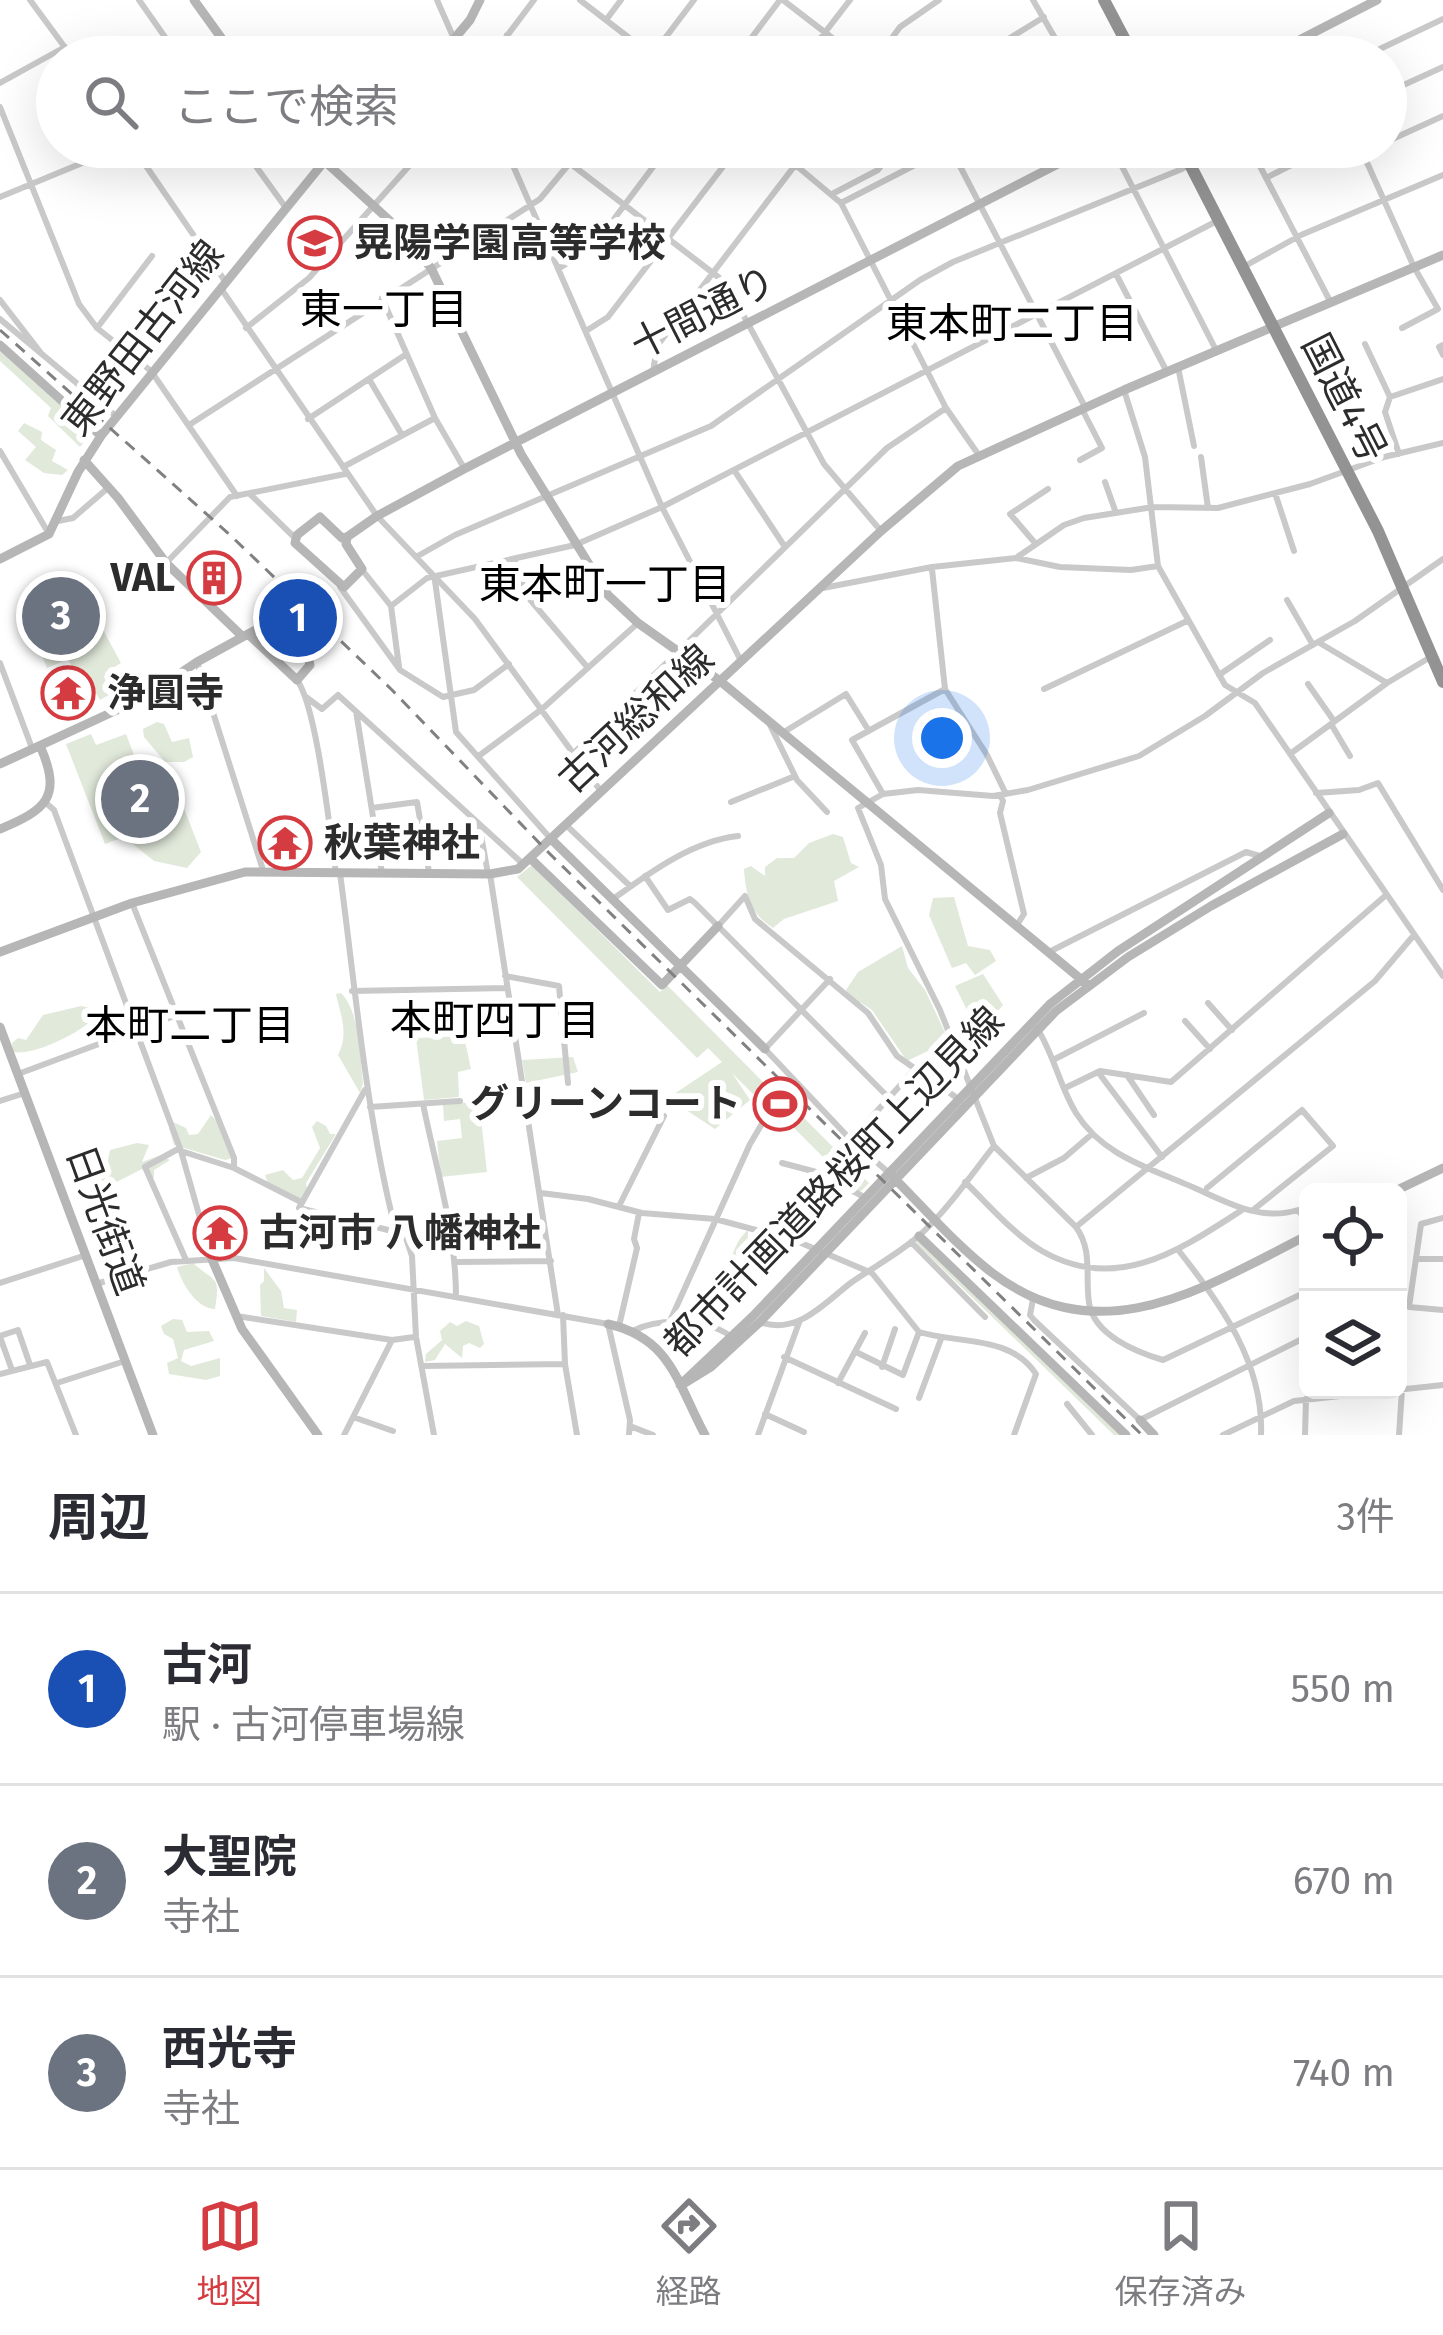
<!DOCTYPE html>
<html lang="ja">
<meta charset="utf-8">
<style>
:root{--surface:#fff;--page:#f7f7f7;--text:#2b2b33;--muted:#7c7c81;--line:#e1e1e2;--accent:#d53c41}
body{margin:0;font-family:"Fira Sans","Noto Sans JP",sans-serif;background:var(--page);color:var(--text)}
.controls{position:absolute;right:36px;bottom:36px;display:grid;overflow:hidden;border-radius:18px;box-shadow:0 12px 48px #0002}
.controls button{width:108px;height:108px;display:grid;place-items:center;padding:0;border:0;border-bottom:3px solid var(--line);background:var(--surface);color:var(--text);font:60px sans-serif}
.you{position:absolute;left:942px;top:738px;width:42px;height:42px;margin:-30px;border:9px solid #fff;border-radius:50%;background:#1a73e8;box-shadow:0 0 0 18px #1a73e833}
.badge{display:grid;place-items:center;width:78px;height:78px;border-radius:50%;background:var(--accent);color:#fff;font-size:39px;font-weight:700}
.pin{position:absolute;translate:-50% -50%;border:6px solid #fff;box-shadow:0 3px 12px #0006}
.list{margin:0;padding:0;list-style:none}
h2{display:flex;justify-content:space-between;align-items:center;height:156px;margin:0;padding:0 48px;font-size:51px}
h2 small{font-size:39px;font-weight:400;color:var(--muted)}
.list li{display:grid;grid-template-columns:78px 1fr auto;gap:36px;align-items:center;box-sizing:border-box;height:192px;padding:0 48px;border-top:3px solid var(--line)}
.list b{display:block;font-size:45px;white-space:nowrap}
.list p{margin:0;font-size:39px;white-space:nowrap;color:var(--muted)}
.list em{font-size:39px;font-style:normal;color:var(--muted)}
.icon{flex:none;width:66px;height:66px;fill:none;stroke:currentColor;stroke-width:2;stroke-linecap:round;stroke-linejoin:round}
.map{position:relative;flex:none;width:1443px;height:1435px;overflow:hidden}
.search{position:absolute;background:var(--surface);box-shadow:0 12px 48px #0002;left:36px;right:36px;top:36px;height:132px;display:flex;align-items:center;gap:30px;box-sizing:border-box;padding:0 42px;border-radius:66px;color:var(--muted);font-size:45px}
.sheet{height:732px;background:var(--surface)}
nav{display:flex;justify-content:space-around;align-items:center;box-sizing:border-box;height:168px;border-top:3px solid var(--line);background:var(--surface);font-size:33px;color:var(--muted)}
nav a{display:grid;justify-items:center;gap:6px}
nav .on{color:var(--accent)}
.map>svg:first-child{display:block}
.green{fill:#e1e9db}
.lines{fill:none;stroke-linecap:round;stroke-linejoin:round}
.street{stroke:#c9c9c9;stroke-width:6}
.secondary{stroke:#b6b6b6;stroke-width:9}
.highway{stroke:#939393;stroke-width:12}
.rail{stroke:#818181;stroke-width:3;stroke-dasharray:12 9;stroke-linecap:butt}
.labels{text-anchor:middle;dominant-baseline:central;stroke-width:12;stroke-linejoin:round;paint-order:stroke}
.poi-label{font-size:39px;font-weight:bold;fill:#2c2c2c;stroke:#fff;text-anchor:start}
.street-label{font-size:39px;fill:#2c2c2c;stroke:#fff}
.neighbourhood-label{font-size:42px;fill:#000;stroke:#fff}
</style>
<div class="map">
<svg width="1443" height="1435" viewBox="0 0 1443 1435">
<rect width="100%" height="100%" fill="#fff"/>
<!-- green -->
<path class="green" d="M0,348L92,432L80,447L48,416L51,408L0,361Z
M24,423L42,432L41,440L56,450L52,461L68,470L62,475L44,473L25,460L36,447L18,431Z
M88,621L92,629L101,626L121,663L109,670L119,689L100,700L87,678L79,681L68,659L47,668L36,642Z
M157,722L164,724L172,742L189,738L193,757L184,762H165L144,737L143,729Z
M91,734L96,745L126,734L142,776L123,783L129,798L137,787L157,784L181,801L201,852L187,868L154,861L124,837L105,844L66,744Z
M833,834L843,837L851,863L859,867L834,881L838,901L784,919L773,928C750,913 746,896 744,869L751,866L765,876V867L777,858H794L809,843Z
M532,865L660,992L667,985L764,1083L753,1094L732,1073L750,1100L715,1129L668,1098L722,1062L708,1048L697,1058L517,877Z
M954,897L968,946L990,950L996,961L975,975L966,963L952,968L929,915L933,898Z
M902,946L908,968L925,990L949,1041L907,1061L872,1010L860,1002L853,1003L846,990L858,972Z
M983,974L1003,1005L993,1017L973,1022L955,986Z
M341,993C360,1012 360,1056 363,1083L360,1093L338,1055C349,1033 341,1017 336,994Z
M81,1006L94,1009L97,1015C83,1032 34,1056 13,1052L12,1043L18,1038L26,1040L43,1015Z
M464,1036L471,1069L458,1072L459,1097L424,1100L416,1038Z
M573,1057L578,1072L526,1083L522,1060Z
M479,1101L487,1172L441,1177L437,1141L462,1138L460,1119L444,1121L443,1105Z
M211,1115L226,1131L237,1157L225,1160L174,1145L169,1128L173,1122L186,1128L189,1135L198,1134Z
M801,1115L869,1183L859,1193L791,1125Z
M317,1121L326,1126L330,1134H336L306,1183L308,1196L298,1204L269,1187L265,1175L283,1170L293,1180L302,1178L320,1148L312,1127Z
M137,1143L149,1145L142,1162L161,1155L170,1160L154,1170V1178L142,1169L93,1194L98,1186L96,1169L107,1165L110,1150Z
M748,1230V1240L711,1324L699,1313C708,1297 719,1282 727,1266C735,1252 735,1241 748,1230Z
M924,1235L1127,1435H1114L916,1243Z
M193,1263C217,1284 220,1275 215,1309C197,1309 182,1284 177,1267Z
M264,1268L281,1291L284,1308L297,1310L296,1322L261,1316L260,1285L264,1281Z
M173,1319L182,1320L187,1332L209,1331L214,1341L184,1350L181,1361L191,1366L220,1358V1376L206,1380L169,1374L167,1363L178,1358L173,1339L164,1334L161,1326Z
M466,1321L479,1326L484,1344L480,1348L469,1343L463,1346L462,1358L445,1344L435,1360L425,1362L426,1354L442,1340L440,1331L450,1322L457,1326Z"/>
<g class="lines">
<!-- street -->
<path class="street" d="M30,0L72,57
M139,0L179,57
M437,0L462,57
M580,0L654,57
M783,0L857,57
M1033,0L1066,57
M606,20L621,0
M507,35L518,57
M1306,36L1316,57
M653,54L694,0
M491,57L534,0
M737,57L780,0
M806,57L850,0
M878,57L900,27L939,0
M979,57L1044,17
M1363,57L1443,19
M0,83L65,47
M1386,93L1443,67
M0,107L79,304L97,328L151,371L237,496
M1386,142L1443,116
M133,147L225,281
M242,147L286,208
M505,147L662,507L741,661
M561,147L571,164L726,283L824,464L881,531
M774,147L841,203L946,408L978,454
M950,147L1085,407
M1112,147L1216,350
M1250,147L1331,303
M1360,147L1414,267L1438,309L1402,328
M1363,153L1376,147
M1266,178L1327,147
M834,193L878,170L896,147
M0,197L121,147
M841,203L950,147
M1245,266L1301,235L1443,175
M558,269L593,247L668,147
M1116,274L1167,372
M222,290L377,516L475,619L600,790
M382,298L435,418L464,468
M0,300L41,353
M0,319L116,416
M97,328L152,256
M246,328L309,278L426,147
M586,331L608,317L738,147
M1365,344L1390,397
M1443,345L1439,347L1443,355
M1178,367L1194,446
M653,372L657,346L809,147
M369,379L402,435
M1124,390L1145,457L1158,566L1225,685L1255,703L1443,976
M308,419L405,355
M189,425L540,199L583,147
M0,451L49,534
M1399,454L1385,412L1390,397L1443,379
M1201,457L1208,508
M1080,460L1102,448L1082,409
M343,467L435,418
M734,470L785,547
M1105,482L1116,513
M1275,493L1294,551
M250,494L295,538
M58,521L73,518L109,487
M1035,543L1010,514L1048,489
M416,557L455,535L711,426L920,280L953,262L1182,169L1218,147
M1016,558L1064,525L1084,518L1153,507L1218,508L1310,484L1384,457L1443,443
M514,559L527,596L588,668
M166,563L230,497L345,474
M932,569L945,689L987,755L1006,794
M363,571L391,606L399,667
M435,581L456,732L551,839
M340,587L400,670L443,697L474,690L509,664
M823,588L932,567L1016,558L1060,567L1131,570L1158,566
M1287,600L1313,645
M391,606L427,578L575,545L662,507L1219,220
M1318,642L1387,683
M197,662L263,870
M0,663L32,748
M1219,675L1270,640
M297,680C317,707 330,833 336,873
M1308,684L1334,721
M1044,689L1187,621
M306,697L322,709L338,695L522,863
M356,711L382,873
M1331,724L1350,756
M770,725L797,780L827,812
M784,732L846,694L869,731
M574,753L887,448L946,408
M1290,754L1387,683L1429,658
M480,755L542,709L638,623
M1316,793L1359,790L1378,783L1443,890
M883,794L852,740L945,689
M1000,795L1003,801L1000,813L1024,914L1017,925
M45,802L54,810L181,1151L211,1257
M731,802L795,776
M372,808L417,802L429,872
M479,824L488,874
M566,825L630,886
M340,873C356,994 366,1114 396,1232H404L412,1256L416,1337L434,1435
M490,874L558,1315
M645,876L668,910L690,899L695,903L890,1099
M613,899C649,873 692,841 738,836
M132,903L234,1158V1168
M718,926L745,896L755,919L868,1013L897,1056L957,1098
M1414,935L1375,981L1076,1227L994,1146L940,1010L885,899L881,865L858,808L883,794L918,790L993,796L1028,790L1139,756L1205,716L1263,673L1355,621L1443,559
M1049,952L1246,852L1260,856
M505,976L559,986L568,1083
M830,979L765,1049L851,1140L888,1172
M352,991L507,988
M1208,1003L1232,1030
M1185,1021L1210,1049
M1037,1028C1054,1055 1060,1087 1076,1113C1101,1153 1143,1166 1183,1183C1221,1198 1256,1223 1298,1210L1308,1223
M1055,1059L1144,1013
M1098,1072L1162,1157
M18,1074L177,1015
M1127,1075L1154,1115
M1065,1088L1100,1071L1171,1082L1385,896
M365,1090L299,1208L396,1232
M0,1101L25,1093
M423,1104C436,1168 456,1231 456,1297
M370,1107L460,1101
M851,1140L914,1070
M180,1148L145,1167L186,1260
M181,1151L234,1168L301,1202
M782,1163L820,1173L864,1197
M1026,1178L1064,1158L1092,1134
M965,1182C989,1205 1013,1234 1042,1251C1117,1294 1180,1250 1242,1210
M1207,1188L1302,1110L1333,1146L1253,1210
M541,1193L588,1199L642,1213L715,1219L794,1240L872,1273L919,1332C958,1344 1011,1335 1036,1374L1014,1435
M619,1206L664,1116
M1443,1218L1421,1224L1409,1307L1443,1310
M1076,1227C1093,1251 1085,1275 1089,1303C1094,1335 1136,1352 1163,1360L1308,1291
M911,1242L985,1317
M1179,1251C1221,1304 1264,1364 1261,1435
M1417,1259H1443
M456,1262L551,1261
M0,1283L86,1255
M96,1284L171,1262L234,1258L608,1324L630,1420L629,1435
M1033,1299L1030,1315L1034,1320L1140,1420L1308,1336
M563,1315L565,1364L577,1435
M236,1316L392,1340
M670,1321L750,1144L772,1107
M762,1323C800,1334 825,1302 852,1282C875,1266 900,1253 921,1234C949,1208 971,1175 994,1146
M619,1326L637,1248L634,1239L639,1213
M635,1330C661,1317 712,1319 734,1339
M0,1336L18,1330L30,1365
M0,1337L12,1370
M856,1352L903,1375L919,1332
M784,1357L896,1409
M422,1366L565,1364
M882,1367L895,1329
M0,1374L47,1362L76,1435
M57,1383L125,1361
M838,1383L865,1333
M919,1398L941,1339
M1067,1404L1092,1435
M765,1414L804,1432
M353,1417L393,1431
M630,1426L653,1435
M344,1435L392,1340L414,1337
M758,1435L800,1320
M1223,1435L1294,1401L1443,1385
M1305,1435L1306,1399
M1399,1435L1402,1390"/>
<!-- secondary -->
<path class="secondary" d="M194,0L235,57
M439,57L470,20L480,0
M1266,57L1377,0
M309,147L400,230L431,268L521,454L608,595L638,623L720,681L1088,985
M0,345L101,436
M84,460L118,498L166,563L243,637
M320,517L342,538L347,537L346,544L362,569L344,587L295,543L297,535Z
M347,537L377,516L464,469L1091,147
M0,559L49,534L78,472L101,436L336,147
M0,764L145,697L197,662L268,623C284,627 308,649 310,665L297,680L249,635
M0,829C46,810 62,797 41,748
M551,839L765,1049
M531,859L662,985L718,926
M0,952L132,903L245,872L490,874L518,869L881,531L958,466L1124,390L1443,255
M0,1027L153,1435
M892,1176C924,1208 955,1244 991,1272C1101,1356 1205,1287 1308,1235
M1393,1192L1443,1168
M919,1236L1126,1435
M211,1257L242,1329L318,1435
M608,1324C671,1338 677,1383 705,1435
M685,1383L711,1367L760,1322L1056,1011L1128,957L1211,906L1343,834
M680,1385L753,1316L1050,1004L1118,951L1329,813
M1140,1420L1154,1435"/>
<!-- highway -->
<path class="highway" d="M1104,0L1134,57
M1181,147L1378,531L1443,682"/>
<!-- rail -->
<path class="rail" d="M0,330L229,534L392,690L548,852L1142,1435"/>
</g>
<!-- icons -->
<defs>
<g id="school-ring" transform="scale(2.7)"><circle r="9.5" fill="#fff" stroke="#d53c41" stroke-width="1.5"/><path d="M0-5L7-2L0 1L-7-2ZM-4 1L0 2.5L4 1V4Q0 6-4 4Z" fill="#d53c41"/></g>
<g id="building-ring" transform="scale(2.7)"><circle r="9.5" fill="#fff" stroke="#d53c41" stroke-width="1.5"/><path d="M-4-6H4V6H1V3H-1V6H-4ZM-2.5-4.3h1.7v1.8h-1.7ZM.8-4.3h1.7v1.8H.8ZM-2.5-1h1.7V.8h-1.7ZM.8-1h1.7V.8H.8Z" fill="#d53c41"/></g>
<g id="temple-ring" transform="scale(2.7)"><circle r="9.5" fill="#fff" stroke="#d53c41" stroke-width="1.5"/><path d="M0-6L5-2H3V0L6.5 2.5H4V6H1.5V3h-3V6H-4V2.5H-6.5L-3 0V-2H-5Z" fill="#d53c41"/></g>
<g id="stadium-ring" transform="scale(2.7)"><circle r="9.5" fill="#fff" stroke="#d53c41" stroke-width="1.5"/><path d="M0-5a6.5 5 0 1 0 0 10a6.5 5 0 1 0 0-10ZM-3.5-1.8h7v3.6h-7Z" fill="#d53c41"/></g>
</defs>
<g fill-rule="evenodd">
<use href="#school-ring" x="315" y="243"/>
<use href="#building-ring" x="214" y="578"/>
<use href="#temple-ring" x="68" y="693"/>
<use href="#temple-ring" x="285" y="843"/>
<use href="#stadium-ring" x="780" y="1104"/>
<use href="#temple-ring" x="220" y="1233"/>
</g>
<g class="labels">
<!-- poi labels -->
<g class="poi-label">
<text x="354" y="243">晃陽学園高等学校</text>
<text x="175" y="578" text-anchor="end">VAL</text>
<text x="107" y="693">浄圓寺</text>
<text x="324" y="843">秋葉神社</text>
<text x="741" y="1104" text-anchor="end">グリーンコート</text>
<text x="259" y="1233">古河市 八幡神社</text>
</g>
<!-- street labels -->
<g class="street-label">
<text transform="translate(703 313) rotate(-27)">十間通り</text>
<text transform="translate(143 338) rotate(-52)">東野田古河線</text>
<text transform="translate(1344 398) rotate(63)">国道4号</text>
<text transform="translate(636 719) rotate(-43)">古河総和線</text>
<text transform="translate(834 1182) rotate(-46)">都市計画道路桜町上辺見線</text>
<text transform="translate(105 1220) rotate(70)">日光街道</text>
</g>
<!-- neighbourhood labels -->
<g class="neighbourhood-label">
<text x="384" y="310">東一丁目</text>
<text x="1012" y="324">東本町二丁目</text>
<text x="605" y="585">東本町一丁目</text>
<text x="495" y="1021">本町四丁目</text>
<text x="190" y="1026">本町二丁目</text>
</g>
</g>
</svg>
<div class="controls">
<button><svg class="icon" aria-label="locate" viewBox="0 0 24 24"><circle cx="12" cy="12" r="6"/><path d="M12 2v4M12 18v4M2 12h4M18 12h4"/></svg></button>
<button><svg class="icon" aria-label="layers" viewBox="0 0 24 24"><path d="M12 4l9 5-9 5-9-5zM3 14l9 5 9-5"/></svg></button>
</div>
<div class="you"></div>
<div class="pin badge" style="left:298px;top:618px;background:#1a4fb4">1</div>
<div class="pin badge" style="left:140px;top:799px;background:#6b7280">2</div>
<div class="pin badge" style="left:61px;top:616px;background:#6b7280">3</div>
<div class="search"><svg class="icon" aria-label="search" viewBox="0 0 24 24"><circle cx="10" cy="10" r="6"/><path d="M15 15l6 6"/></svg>ここで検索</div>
</div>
<section class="sheet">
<h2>周辺<small>3件</small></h2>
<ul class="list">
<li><span class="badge" style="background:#1a4fb4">1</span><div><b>古河</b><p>駅 · 古河停車場線</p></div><em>550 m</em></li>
<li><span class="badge" style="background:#6b7280">2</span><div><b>大聖院</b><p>寺社</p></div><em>670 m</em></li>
<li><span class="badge" style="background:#6b7280">3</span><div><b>西光寺</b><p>寺社</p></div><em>740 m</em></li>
</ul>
</section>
<nav>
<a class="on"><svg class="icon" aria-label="map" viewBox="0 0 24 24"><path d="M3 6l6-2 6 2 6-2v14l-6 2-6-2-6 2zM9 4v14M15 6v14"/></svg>地図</a>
<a><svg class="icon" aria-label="directions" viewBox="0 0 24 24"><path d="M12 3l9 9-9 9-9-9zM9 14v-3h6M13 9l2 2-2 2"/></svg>経路</a>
<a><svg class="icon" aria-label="saved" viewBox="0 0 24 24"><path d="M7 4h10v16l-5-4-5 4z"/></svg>保存済み</a>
</nav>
